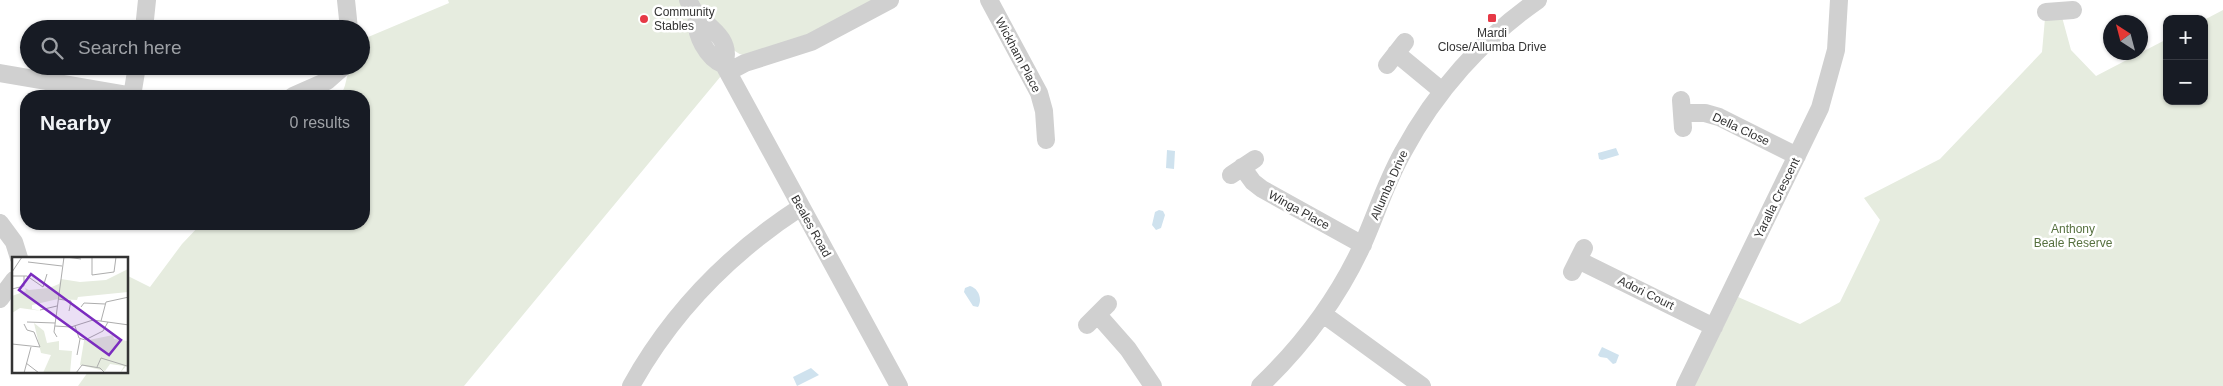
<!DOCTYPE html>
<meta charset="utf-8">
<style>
:root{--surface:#171b24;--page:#242831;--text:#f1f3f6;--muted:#9ea1a6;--line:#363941}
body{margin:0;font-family:Helvetica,sans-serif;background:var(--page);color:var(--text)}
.controls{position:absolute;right:15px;top:15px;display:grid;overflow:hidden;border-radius:10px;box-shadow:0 1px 4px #0004}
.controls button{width:45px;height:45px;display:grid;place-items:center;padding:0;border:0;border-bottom:1px solid var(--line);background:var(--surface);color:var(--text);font:25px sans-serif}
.compass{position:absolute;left:2103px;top:15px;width:45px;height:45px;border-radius:50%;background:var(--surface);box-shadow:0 1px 4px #0004;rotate:324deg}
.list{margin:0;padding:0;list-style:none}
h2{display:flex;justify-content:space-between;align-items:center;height:65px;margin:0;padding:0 20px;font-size:21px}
h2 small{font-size:16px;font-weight:400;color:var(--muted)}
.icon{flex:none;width:28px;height:28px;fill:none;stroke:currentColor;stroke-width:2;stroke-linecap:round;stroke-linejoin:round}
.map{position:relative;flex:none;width:2223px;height:386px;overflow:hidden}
.search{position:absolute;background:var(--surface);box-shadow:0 1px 4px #0004;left:20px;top:20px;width:350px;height:55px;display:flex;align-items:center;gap:12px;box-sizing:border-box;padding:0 18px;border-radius:28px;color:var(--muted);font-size:19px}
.panel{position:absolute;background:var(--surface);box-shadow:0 1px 4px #0004;left:20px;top:90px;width:350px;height:140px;border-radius:20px}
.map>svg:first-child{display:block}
.green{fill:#e6ecdf}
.water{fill:#cfe2ee}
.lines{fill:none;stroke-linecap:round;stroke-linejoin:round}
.minor{stroke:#d0d0d0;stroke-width:18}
.poi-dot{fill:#e63946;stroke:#fff;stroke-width:2}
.labels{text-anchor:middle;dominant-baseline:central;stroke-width:5;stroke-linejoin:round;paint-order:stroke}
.poi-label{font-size:12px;fill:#333;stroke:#fff;text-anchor:start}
.street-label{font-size:12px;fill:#333;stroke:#fff}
.park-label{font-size:12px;fill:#56703f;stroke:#fff}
.inset-road{fill:none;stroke:#adadad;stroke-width:1}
.view{fill:#7b2cbf;fill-opacity:0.15;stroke:#7b2cbf;stroke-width:2.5}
.inset-edge{fill:none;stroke:#333;stroke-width:2.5}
</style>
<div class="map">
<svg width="2223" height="386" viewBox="0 0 2223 386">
<rect width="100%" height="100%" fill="#fff"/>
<!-- green -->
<path class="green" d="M448,0H679L721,76L464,386H78L88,372H128V276L150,287L182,244L201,224H364V96H339C348,87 344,77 352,66H361V40L449,3Z
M698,0H876L800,39L743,55C726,51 705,14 698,0Z
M2223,10V386H1694L1738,297L1800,324L1840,302L1880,220L1864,198L1940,159L2042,52L2045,18L2062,17L2071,50L2096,76L2167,39V101H2204V20Z"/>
<!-- water -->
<path class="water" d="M1616,148L1619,155L1602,160L1599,159L1598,153Z
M1167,150L1175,151L1174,169L1166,168Z
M1159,210L1163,211L1165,215L1161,228L1156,230L1152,225L1155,212Z
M970,286C978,288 983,299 978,307L973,306L964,292L965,288Z
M1602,347L1619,355L1616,363L1613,364L1607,358L1600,357L1598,355Z
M811,368L819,375L797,386L793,377Z"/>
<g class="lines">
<!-- minor -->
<path class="minor" d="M346,0L349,29
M688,0C691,5 694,13 699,17C714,30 732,42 724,65
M989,0L1039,93L1044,111L1046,140
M2046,12L2073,10
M697,16C694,34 707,58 724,65L899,386
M144,29L147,0
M1396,53L1442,91
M1387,65L1405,42
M728,72L745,63L811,42L890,0
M0,73L134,96
M132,96L137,66
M293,96L327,81L344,66
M1681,100L1683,128
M1682,113H1705L1719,117L1797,156
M1242,167L1253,182L1262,189L1363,245
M1231,175L1255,159
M0,223L14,242L19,258
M1578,260L1714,327
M1572,272L1584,248
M0,299L14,280
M1323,314L1422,386
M1098,315L1128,349L1153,386
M1087,325L1108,304
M631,386C672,312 730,253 801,207
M1260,386C1303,345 1337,300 1362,246C1376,215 1386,182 1403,152C1435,92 1482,39 1538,0
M1685,386L1820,108L1836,50L1839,0"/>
</g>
<!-- markers -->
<g class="poi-dot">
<rect x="1487" y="13" width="10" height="10" rx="2.5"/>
<circle cx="644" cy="19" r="5"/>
</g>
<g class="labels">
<!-- poi labels -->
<g class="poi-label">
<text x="654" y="12">Community<tspan x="654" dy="14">Stables</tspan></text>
<text x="1492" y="33" text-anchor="middle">Mardi<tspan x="1492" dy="14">Close/Allumba Drive</tspan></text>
</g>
<!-- street labels -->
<g class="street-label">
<text transform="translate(1018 55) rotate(62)">Wickham Place</text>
<text transform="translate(1741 129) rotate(25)">Della Close</text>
<text transform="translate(1389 185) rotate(-66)">Allumba Drive</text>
<text transform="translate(1777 198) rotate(-64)">Yaralla Crescent</text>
<text transform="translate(1299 210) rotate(29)">Winga Place</text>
<text transform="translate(811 226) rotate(61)">Beales Road</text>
<text transform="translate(1646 293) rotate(26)">Adori Court</text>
</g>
<!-- park labels -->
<g class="park-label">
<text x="2073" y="229">Anthony<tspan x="2073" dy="14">Beale Reserve</tspan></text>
</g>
</g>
<!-- overview -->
<g transform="translate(12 257)">
<rect width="116" height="116" fill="#fff"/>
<path d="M116,12V35L66,40L65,43L46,42L20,48V52L30,54L8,51L0,56V39L14,34L13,31L17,33L37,31L47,27L49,22L68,25L94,23ZM22,66L32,74L35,86L47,84V93L60,94L58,116H31L39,98L29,96ZM101,78L102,82L116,84V107L108,116L112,109L98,107L93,114L68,108L72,84Z" fill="#e6ecdf"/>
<path class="inset-road" d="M54,0L69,2M80,0V18L102,15L104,0M16,5L50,9M0,15L10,0M0,19H15L31,30L35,17M0,32L12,29V19M46,42L59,44L57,54M69,50L72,46L93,47M28,53L45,49M89,64L94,45L117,40M15,65L43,66M43,69L59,70L81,63L117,68M63,69L67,81L73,83L91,74L96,65M45,80L42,75L52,0M0,87L28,90L22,75L15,73L12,67M65,98L68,82M14,106L27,116M85,110L89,101L115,109M12,116L19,90M64,116L70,108L88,111L93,116"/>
<path class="view" d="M19,17L109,83L97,98L7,33Z"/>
<rect width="116" height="116" class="inset-edge"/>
</g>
</svg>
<div class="controls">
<button>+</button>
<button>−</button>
</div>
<svg class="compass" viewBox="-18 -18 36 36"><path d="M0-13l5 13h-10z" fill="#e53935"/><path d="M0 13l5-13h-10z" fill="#9ea1a6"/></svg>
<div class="search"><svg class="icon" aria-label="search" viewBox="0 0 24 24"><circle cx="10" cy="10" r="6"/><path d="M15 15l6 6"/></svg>Search here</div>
<section class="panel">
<h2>Nearby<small>0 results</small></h2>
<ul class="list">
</ul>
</section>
</div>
